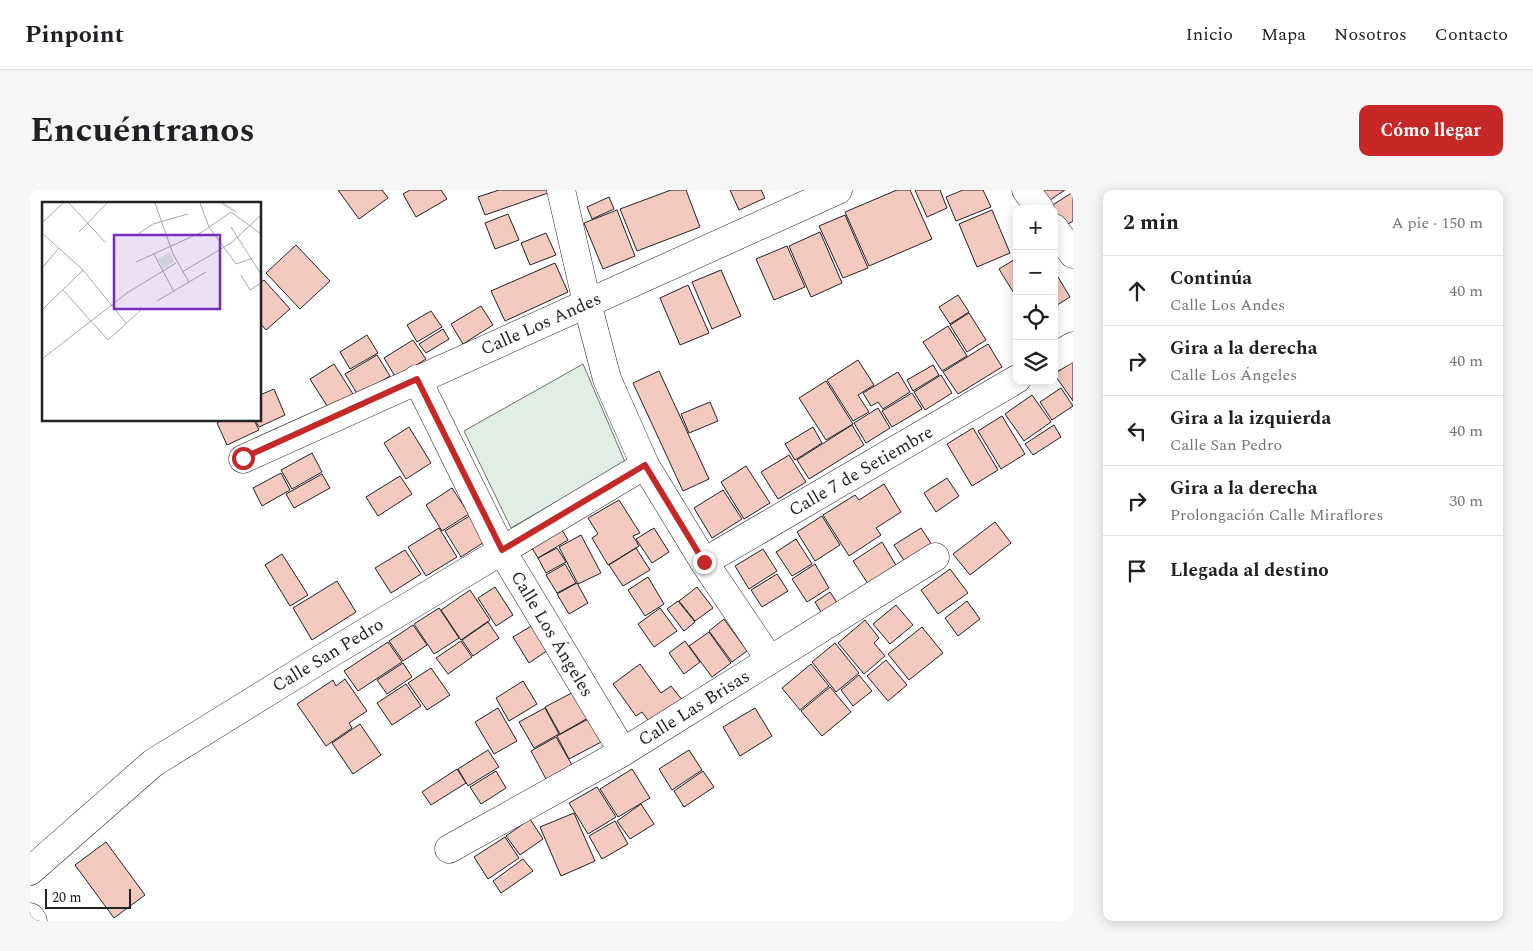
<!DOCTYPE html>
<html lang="es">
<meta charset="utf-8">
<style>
:root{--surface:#fff;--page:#f6f6f6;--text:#202124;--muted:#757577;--line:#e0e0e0;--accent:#c62828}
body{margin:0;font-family:Spectral,serif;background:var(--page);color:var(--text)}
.controls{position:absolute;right:15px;top:15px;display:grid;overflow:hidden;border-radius:10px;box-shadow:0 2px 12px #0003}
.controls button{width:45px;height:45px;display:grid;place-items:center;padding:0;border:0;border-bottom:1px solid var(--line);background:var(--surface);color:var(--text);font:25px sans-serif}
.scale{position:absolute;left:15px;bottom:12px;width:86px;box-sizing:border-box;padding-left:5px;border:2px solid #222;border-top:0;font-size:14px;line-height:18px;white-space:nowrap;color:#222;-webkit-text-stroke:4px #fff;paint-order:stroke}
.stop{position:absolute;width:15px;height:15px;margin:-11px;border:4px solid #c62828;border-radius:50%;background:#fff}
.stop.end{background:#c62828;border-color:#fff;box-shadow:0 1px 5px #0008}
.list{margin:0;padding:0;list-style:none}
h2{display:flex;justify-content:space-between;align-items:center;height:65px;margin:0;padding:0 20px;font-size:21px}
h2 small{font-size:16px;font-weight:400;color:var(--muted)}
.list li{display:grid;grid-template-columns:32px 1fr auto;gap:15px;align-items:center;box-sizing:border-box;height:70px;padding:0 20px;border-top:1px solid var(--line)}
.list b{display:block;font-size:19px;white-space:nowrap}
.list p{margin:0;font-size:16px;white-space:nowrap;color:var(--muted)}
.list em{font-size:16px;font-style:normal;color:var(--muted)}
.icon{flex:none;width:28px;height:28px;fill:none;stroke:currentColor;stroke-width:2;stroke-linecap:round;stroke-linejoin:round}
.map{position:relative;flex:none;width:1043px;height:731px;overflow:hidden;border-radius:10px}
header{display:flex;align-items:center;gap:30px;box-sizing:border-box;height:70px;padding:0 25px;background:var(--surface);border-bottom:1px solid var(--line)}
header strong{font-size:24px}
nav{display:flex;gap:28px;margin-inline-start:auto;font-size:18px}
.intro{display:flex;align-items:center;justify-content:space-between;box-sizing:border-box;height:120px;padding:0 30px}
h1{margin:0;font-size:35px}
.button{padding:12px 22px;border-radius:10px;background:var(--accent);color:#fff;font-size:18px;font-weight:700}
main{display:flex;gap:30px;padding:0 30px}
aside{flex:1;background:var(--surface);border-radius:10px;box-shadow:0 2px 12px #0003}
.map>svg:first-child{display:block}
.green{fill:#e0efe3;stroke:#6f6f6f}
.building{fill:#f3c9c0;stroke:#222}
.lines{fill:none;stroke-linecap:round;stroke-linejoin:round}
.minor-casing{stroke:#222;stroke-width:29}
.minor{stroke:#fff;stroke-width:28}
.route{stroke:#c62828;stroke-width:6}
.labels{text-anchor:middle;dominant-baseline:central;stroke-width:4;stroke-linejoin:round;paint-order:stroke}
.street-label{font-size:18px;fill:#222;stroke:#fff}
.inset-river{fill:none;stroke:#c7d3dd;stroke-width:2.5}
.inset-road{fill:none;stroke:#a7a7a7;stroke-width:1}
.view{fill:#7b2cbf;fill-opacity:0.15;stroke:#7b2cbf;stroke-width:2.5}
.inset-edge{fill:none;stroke:#222;stroke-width:2.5}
</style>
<header>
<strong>Pinpoint</strong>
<nav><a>Inicio</a><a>Mapa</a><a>Nosotros</a><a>Contacto</a></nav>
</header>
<div class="intro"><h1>Encuéntranos</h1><a class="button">Cómo llegar</a></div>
<main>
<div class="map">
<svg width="1043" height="731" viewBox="0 0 1043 731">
<rect width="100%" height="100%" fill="#fff"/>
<!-- green -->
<path class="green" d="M553,174L595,272L481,338L434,241Z"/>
<!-- building -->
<path class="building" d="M308,0H352L358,8L329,29Z
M380,0H411L417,9L386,27L373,4Z
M469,0H517L518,3L455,25L448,7Z
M641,0H656L670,37L607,61L590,19Z
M700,0H731L735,8L709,20Z
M867,0H880L902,49L839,76L815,22Z
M885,0H910L917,18L897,27Z
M933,0H953L961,17L926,31L916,7Z
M1009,0H1035L1017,12Z
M1043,2V31L1034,36L1021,16Z
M579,7L584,19L562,29L557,17Z
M587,20L605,66L573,79L554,33Z
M962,20L980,63L947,77L929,34Z
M478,24L489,50L465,59L455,33Z
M815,25L838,78L813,88L789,36Z
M790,42L812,93L781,107L759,56Z
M516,43L526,65L500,75L491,53Z
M266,55L300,91L270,119L236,83Z
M757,56L775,97L744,110L726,69Z
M987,68V104L985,105L969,79Z
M525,73L538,102L475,131L461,101Z
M691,80L711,126L682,139L662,92Z
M1028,87L1040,107L1024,117V90Z
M234,90L260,119L236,140L230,133V93Z
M658,95L679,143L650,155L630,108Z
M928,105L939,122L920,134L909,117Z
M451,116L463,135L433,154L421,134Z
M401,121L412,137L387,152L377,135Z
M939,123L956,150L937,162L920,135Z
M918,136L937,166L912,181L893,152Z
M413,139L419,149L396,163L389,154Z
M337,145L348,163L320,179L310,162Z
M383,150L396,169L366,188L354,168Z
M958,154L972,177L928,204L913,182Z
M347,165L360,186L328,205L315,184Z
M828,170L844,195L828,205L839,222L823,231L797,190Z
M1043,172V211L1024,184Z
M304,174L323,204L299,219L280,189Z
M903,175L909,185L883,201L877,190Z
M629,181L679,289L653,301L603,193Z
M868,182L880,202L853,219L848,212L841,216L833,203Z
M911,185L922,203L895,220L884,202Z
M796,191L823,234L796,250L769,208Z
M1031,198L1043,216L1022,230L1010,212Z
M244,199L255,225L229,237L225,230H230V205Z
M882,203L892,219L862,237L852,221Z
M1002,205L1021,232L994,251L975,224Z
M680,212L688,231L659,243L651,224Z
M848,218L860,238L836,253L824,233Z
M972,226L995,264L971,279L948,241Z
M193,230H224L229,240L197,255L187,233Z
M822,235L834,255L779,289L767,270Z
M1024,235L1031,247L1003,265L995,254Z
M379,237L401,273L376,289L354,253Z
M783,237L792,253L765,270L755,254Z
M943,238L968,280L942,296L917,254Z
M282,263L292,282L262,299L251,280Z
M759,265L776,292L748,309L731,282Z
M716,276L740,313L714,329L691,292Z
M251,283L260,300L232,316L223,298Z
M292,284L300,298L264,318L256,304Z
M370,286L382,304L348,326L336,307Z
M917,288L929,306L906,322L894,303Z
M854,294L871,322L846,338L851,345L819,366L793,325L825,305L829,310Z
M422,298L439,324L412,341L396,315Z
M693,300L712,329L682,348L664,318Z
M589,310L610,343L603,346L609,356L578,375L562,348L568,344L558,328Z
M446,322L462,347L431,367L415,341Z
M792,326L810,355L785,371L767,342Z
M965,332L981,353L940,385L923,364Z
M409,338L427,367L396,386L378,357Z
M624,338L639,362L622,373L606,349Z
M891,338L904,358L877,375L864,355Z
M532,340L538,350L508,368L502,358Z
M551,345L571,383L548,394L529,357Z
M766,349L782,374L762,386L746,362Z
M852,352L870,382L842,400L823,371Z
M527,358L536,372L516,383L508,368Z
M606,358L620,380L593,396L579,375Z
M733,359L747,381L719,399L705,376Z
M375,360L391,384L361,403L345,378Z
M252,364L278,405L260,416L235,375Z
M535,374L546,393L527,403L516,385Z
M785,374L799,398L777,412L762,389Z
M920,379L938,403L908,424L891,400Z
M747,384L758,401L732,417L721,400Z
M618,387L634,414L615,426L598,400Z
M307,391L326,422L282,450L263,418Z
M547,393L558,413L539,424L527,404Z
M465,397L483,425L466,436L448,408Z
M667,397L683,418L665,431L649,411Z
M440,400L460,430L431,450L411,420Z
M800,402L810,417L794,427L785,412Z
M648,411L665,432L654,441L637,419Z
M937,411L950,429L928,446L915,428Z
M866,415L883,435L860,454L843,434Z
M409,418L429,448L404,464L384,434Z
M630,418L647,441L624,457L608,434Z
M694,429L717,461L702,472L679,441Z
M835,430L849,448L844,453L855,466L834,484L808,453Z
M458,432L469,448L443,466L432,450Z
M383,435L397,455L373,471L359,451Z
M503,435L518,460L499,473L483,447Z
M892,437L913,463L879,490L858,464Z
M679,442L701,473L682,487L659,456Z
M431,451L442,467L418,484L406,468Z
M655,451L670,472L654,484L639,463Z
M358,452L372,472L328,501L314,481Z
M805,453L829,483L806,502L782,472Z
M856,470L877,495L858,511L837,486Z
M373,473L382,487L357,504L347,490Z
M610,474L631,503L641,496L653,511L621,534L612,522L606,526L583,494Z
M781,474L799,496L770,520L752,498Z
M401,478L420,505L397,520L378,493Z
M829,485L842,501L823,516L811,500Z
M315,489L337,521L319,533L322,538L296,556L267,514L303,490L306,496Z
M493,491L507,514L479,531L466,508Z
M376,494L391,516L362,535L347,513Z
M800,497L821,522L792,546L771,521Z
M551,498L565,524L530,544L515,517Z
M468,518L487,551L464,564L445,532Z
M515,518L529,544L504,558L489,532Z
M725,518L742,546L710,566L693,537Z
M562,527L575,550L539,569L527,546Z
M330,534L351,565L323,584L302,553Z
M526,547L542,575L516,589L501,561Z
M458,560L469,577L438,596L428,579Z
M659,560L672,580L642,600L629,579Z
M427,579L436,593L401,615L392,602Z
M602,579L620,608L588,627L570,599Z
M466,581L476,598L451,614L440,597Z
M673,581L684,597L654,617L644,601Z
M567,597L586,627L558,644L539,613Z
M611,614L624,634L600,649L587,631Z
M544,623L565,671L531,686L510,637Z
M500,629L513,649L490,665L476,646Z
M585,631L598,654L572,669L559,646Z
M475,647L489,668L458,689L444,667Z
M76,652L115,705L84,728L45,675Z
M493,669L503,681L471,703L463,691Z"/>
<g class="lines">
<!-- minor casing -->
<g class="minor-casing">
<path id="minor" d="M531,0L557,113L577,189L615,275L674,372L740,470
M996,0L1010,19
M1024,38L1043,64
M1024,167L1043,156
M387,189L472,361L593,562
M213,269L808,0
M674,372L987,189
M419,659L593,562L905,367
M0,681L123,573L291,469L615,275
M0,727L3,731"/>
</g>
<!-- minor -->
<use href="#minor" class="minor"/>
</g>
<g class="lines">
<!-- route -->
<path class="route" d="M213,268L387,189L472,360L615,275L674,372"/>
</g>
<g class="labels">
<!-- street labels -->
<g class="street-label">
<text transform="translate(511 134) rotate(-24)">Calle Los Andes</text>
<text transform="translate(831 281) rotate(-30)">Calle 7 de Setiembre</text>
<text transform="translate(522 444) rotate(59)">Calle Los Ángeles</text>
<text transform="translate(298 465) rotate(-31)">Calle San Pedro</text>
<text transform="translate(664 518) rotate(-32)">Calle Las Brisas</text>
</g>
</g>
<!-- overview -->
<g transform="translate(12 12)">
<rect width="219" height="219" fill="#fff"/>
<path d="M128,50L132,60L121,67L116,57Z" fill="#e0efe3"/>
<path class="inset-river" d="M180,1L194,10"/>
<path class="inset-road" d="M27,1L63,40M113,1L131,52L147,80M158,1L167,25L194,62L211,56M0,21L21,1M189,25L219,72M37,30L65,1M0,31L41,68L84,121M96,32L111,22L146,12M112,52L132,90M94,60L160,30L189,10L219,32M0,66L17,46M140,70L189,41L219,13M199,73L208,88L219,81M21,88L66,138L100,107M115,99L164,70M0,108L41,68M0,157L85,91L134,61"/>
<path class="view" d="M72,33H178V107H72Z"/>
<rect width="219" height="219" class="inset-edge"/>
</g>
</svg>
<div class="controls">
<button>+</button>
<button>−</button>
<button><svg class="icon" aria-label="locate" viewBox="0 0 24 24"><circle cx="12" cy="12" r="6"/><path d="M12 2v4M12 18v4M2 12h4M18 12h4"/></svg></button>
<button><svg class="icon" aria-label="layers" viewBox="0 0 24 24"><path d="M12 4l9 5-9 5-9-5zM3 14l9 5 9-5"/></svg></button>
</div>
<div class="scale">20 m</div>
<div class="stop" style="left:213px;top:268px"></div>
<div class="stop end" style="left:674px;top:372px"></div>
</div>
<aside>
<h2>2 min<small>A pie · 150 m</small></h2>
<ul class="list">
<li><svg class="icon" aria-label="ahead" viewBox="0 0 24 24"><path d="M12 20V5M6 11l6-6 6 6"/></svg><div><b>Continúa</b><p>Calle Los Andes</p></div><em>40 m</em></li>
<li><svg class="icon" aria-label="right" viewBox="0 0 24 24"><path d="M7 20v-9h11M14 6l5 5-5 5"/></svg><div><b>Gira a la derecha</b><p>Calle Los Ángeles</p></div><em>40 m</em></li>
<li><svg class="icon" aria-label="left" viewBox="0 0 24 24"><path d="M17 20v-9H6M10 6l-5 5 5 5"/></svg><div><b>Gira a la izquierda</b><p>Calle San Pedro</p></div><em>40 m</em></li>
<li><svg class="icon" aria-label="right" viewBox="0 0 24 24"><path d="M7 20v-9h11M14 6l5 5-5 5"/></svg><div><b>Gira a la derecha</b><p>Prolongación Calle Miraflores</p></div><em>30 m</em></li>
<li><svg class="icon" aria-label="arrive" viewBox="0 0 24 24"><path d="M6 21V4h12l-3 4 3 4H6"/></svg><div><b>Llegada al destino</b></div></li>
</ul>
</aside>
</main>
